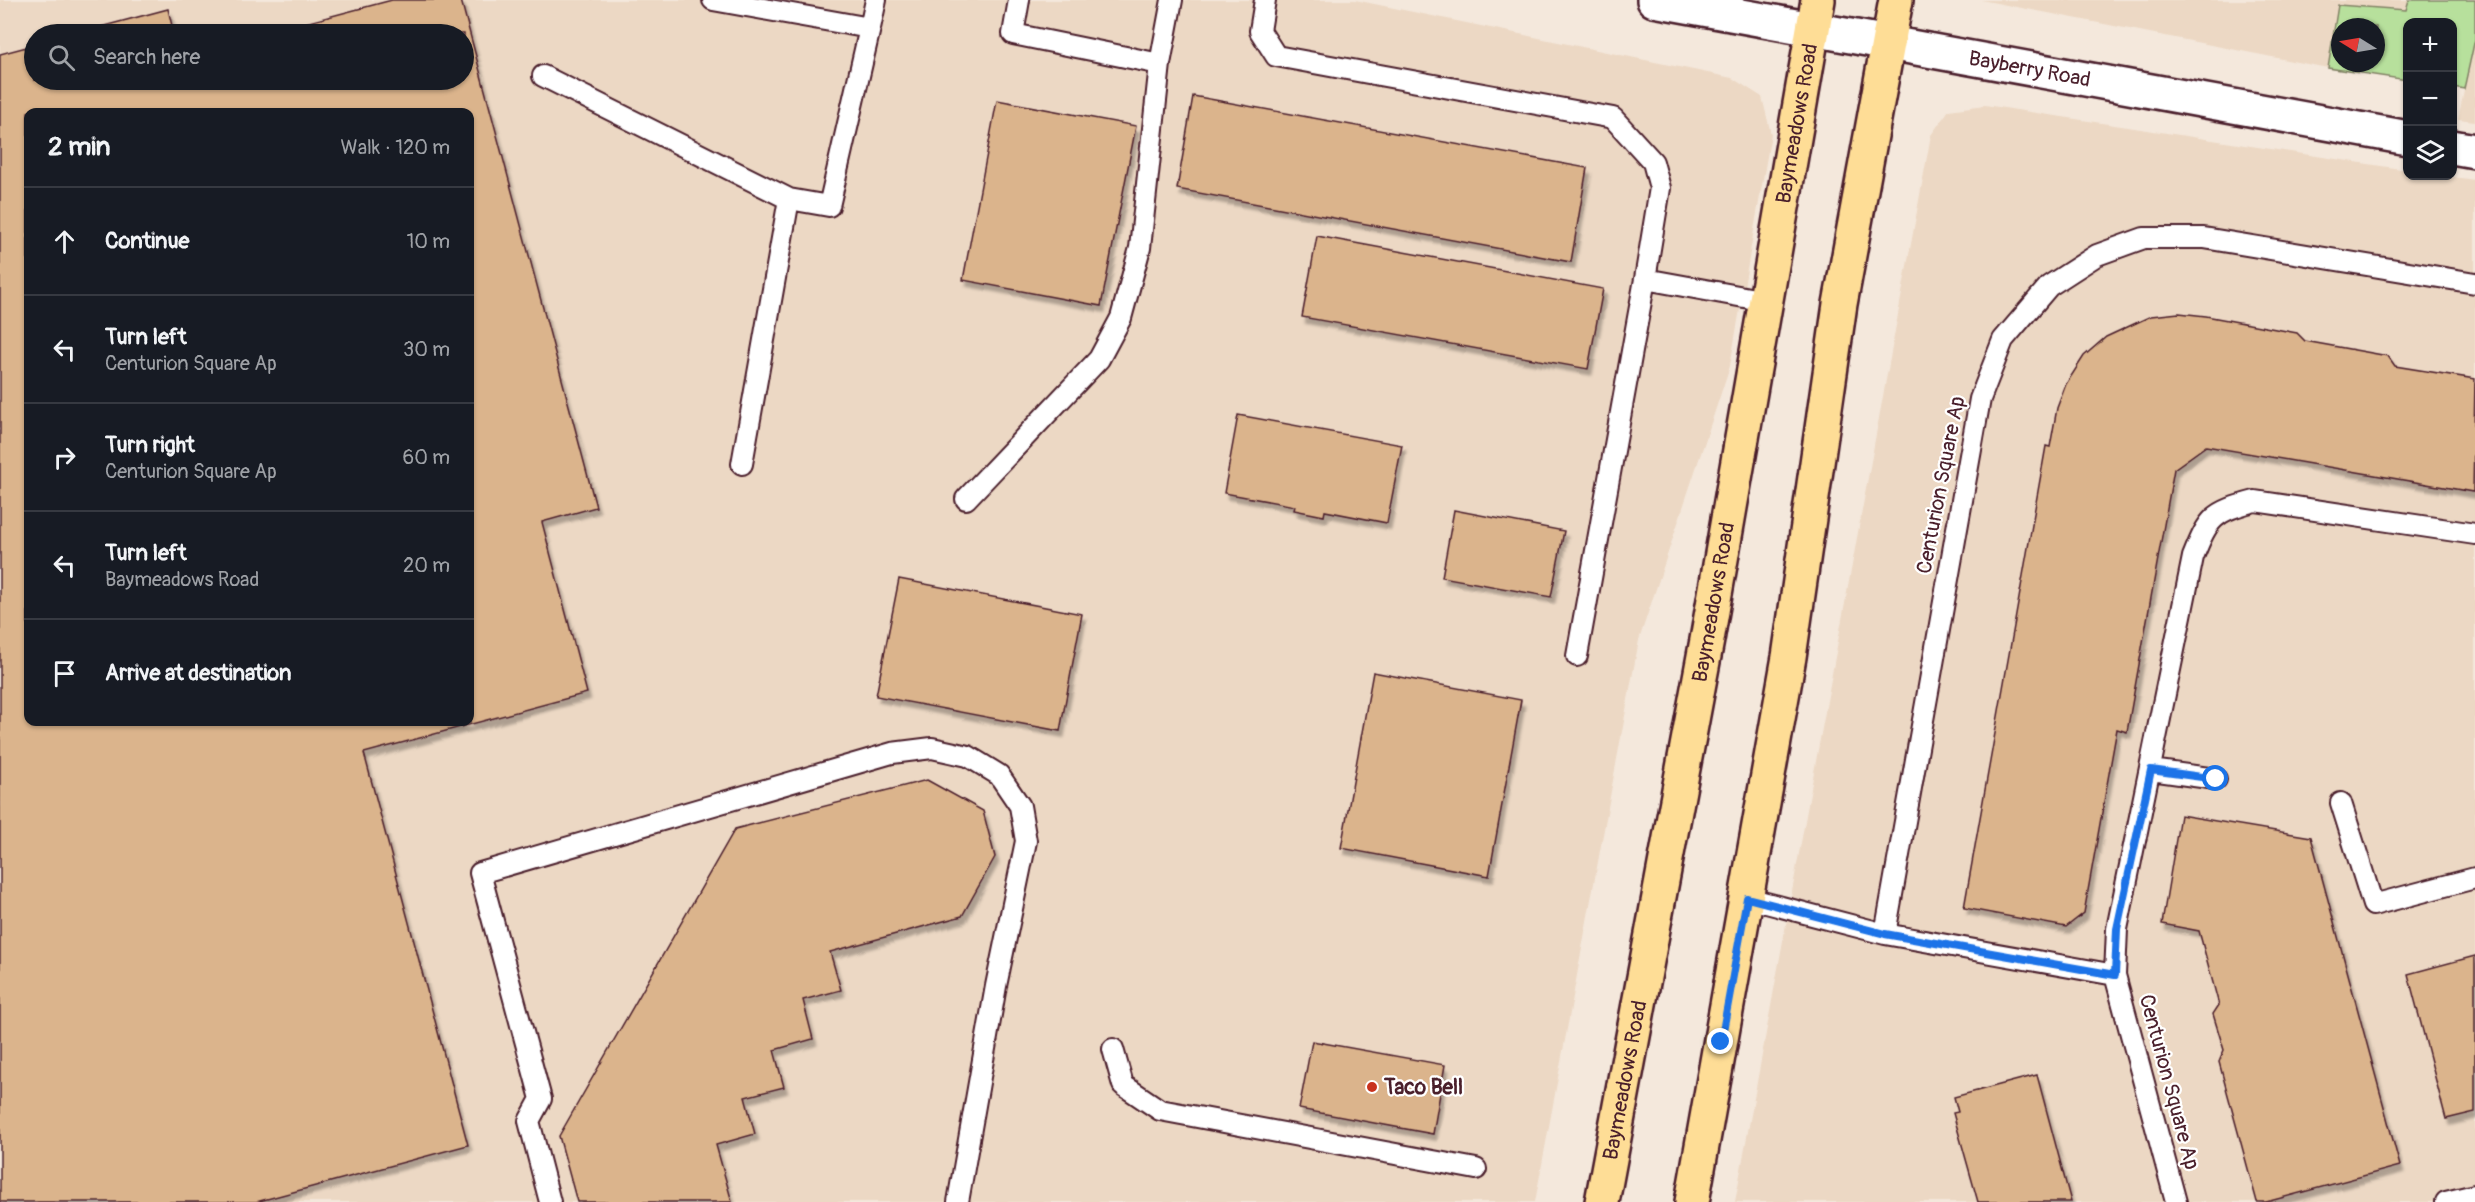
<!DOCTYPE html>
<meta charset="utf-8">
<style>
:root{--surface:#171b24;--page:#20242c;--text:#f1f3f6;--muted:#9ea1a6;--line:#363941}
body{margin:0;font-family:Pangolin,sans-serif;background:var(--page);color:var(--text)}
.controls{position:absolute;right:18px;top:18px;display:grid;overflow:hidden;border-radius:12px;box-shadow:0 2px 4px #0004}
.controls button{width:54px;height:54px;display:grid;place-items:center;padding:0;border:0;border-bottom:2px solid var(--line);background:var(--surface);color:var(--text);font:30px sans-serif}
.compass{position:absolute;left:2331px;top:18px;width:54px;height:54px;border-radius:50%;background:var(--surface);box-shadow:0 2px 4px #0004;rotate:281deg}
.stop{position:absolute;width:18px;height:18px;margin:-14px;border:4px solid #1a73e8;border-radius:50%;background:#fff}
.stop.end{background:#1a73e8;border-color:#fff;box-shadow:0 2px 6px #0008}
.list{margin:0;padding:0;list-style:none}
h2{display:flex;justify-content:space-between;align-items:center;height:78px;margin:0;padding:0 24px;font-size:26px}
h2 small{font-size:20px;font-weight:400;color:var(--muted)}
.list li{display:grid;grid-template-columns:39px 1fr auto;gap:18px;align-items:center;box-sizing:border-box;height:108px;padding:0 24px;border-top:2px solid var(--line)}
.list b{display:block;font-size:22px;white-space:nowrap}
.list p{margin:0;font-size:20px;white-space:nowrap;color:var(--muted)}
.list em{font-size:20px;font-style:normal;color:var(--muted)}
.icon{flex:none;width:33px;height:33px;fill:none;stroke:currentColor;stroke-width:2;stroke-linecap:round;stroke-linejoin:round}
.map{position:relative;flex:none;width:2475px;height:1202px;overflow:hidden}
.search{position:absolute;background:var(--surface);box-shadow:0 2px 4px #0004;left:24px;top:24px;width:450px;height:66px;display:flex;align-items:center;gap:15px;box-sizing:border-box;padding:0 21px;border-radius:33px;color:var(--muted);font-size:22px}
.panel{position:absolute;background:var(--surface);box-shadow:0 2px 4px #0004;left:24px;top:108px;width:450px;height:618px;border-radius:12px}
.map>svg:first-child{display:block}
.built{fill:#ecd8c4;fill-rule:evenodd}
.green{fill:#b7e09c;stroke:#808064;stroke-width:1.5;fill-rule:evenodd}
.building{fill:#dbb48c;stroke:#4a1f2b;stroke-width:1.5;fill-rule:evenodd;filter:url(#shadow)}
.lines{fill:none;stroke-linecap:round;stroke-linejoin:round}
.service-casing{stroke:#4a1f2b;stroke-width:24}
.tertiary-casing{stroke:#4a1f2b;stroke-width:38}
.primary-casing{stroke:#4a1f2b;stroke-width:38}
.service{stroke:#fff;stroke-width:20}
.tertiary{stroke:#fff;stroke-width:33}
.primary{stroke:#fedd96;stroke-width:33}
.route{stroke:#1a73e8;stroke-width:8}
.poi-dot{fill:#c8321e;stroke:#fff;stroke-width:2}
.labels{text-anchor:middle;dominant-baseline:central;stroke-width:4.5;stroke-linejoin:round;paint-order:stroke}
.street-label{font-size:21px;fill:#4a1f2b;stroke:#fff}
.poi-label{font-size:21px;font-weight:bold;fill:#4a1f2b;stroke:#fff;text-anchor:start}
</style>
<div class="map">
<svg width="2475" height="1202" viewBox="0 0 2475 1202">
<defs>
<filter id="shadow"><feDropShadow dx="3.5" dy="6" stdDeviation="1.5" flood-color="#0004"/></filter>
</defs>
<rect width="100%" height="100%" fill="#f4e8dc"/>
<filter id="ink" filterUnits="userSpaceOnUse"><feTurbulence type="fractalNoise" baseFrequency=".0167" numOctaves="2"/><feDisplacementMap in="SourceGraphic" scale="12" xChannelSelector="R" yChannelSelector="G"/><feConvolveMatrix kernelMatrix="1 2 1 2 8 2 1 2 1" color-interpolation-filters="sRGB"/></filter>
<g filter="url(#ink)">
<!-- built -->
<path class="built" d="M0,0H1355L1732,78L1762,97L1771,134L1730,366L1639,640L1535,1202H0ZM34,34H464V80H34ZM28,112H470V722H28Z
M1981,0H2409L2406,10L2338,6L2328,68Z
M2475,39V121L2458,119Z
M1985,105L2407,170L2408,176H2446L2475,180V1202H1735L1931,135L1949,110Z"/>
<!-- green -->
<path class="green" d="M2409,0H2475V39L2464,89L2453,87L2452,22H2408L2407,80L2328,68L2338,5L2406,10ZM2340,27H2376V63H2340Z"/>
<!-- building -->
<path class="building" d="M392,0H461L596,507L542,522L587,693L364,753L468,1145L256,1202H0V54L34,45V80H464V34H264ZM28,112H470V722H28Z
M168,9L174,34H74Z
M1193,96L1587,168L1571,262L1177,189Z
M997,100L1136,126L1101,306L963,280Z
M1317,236L1603,289L1588,369L1302,317Z
M2179,313L2206,316L2297,333L2305,341L2388,356L2395,366L2475,379L2473,492L2206,446L2174,469L2127,732L2117,729L2084,913L2066,927L1964,908L2046,446L2050,447L2057,408L2066,384L2084,356L2106,337L2151,316Z
M1238,415L1402,445L1387,523L1325,511L1324,516L1294,510L1295,506L1224,493Z
M1454,510L1564,531L1551,597L1442,577Z
M899,579L1082,614L1060,731L876,696Z
M1373,672L1521,700L1489,876L1341,848Z
M927,780L983,811L995,857L962,916L830,952L841,990L803,1000L813,1039L774,1050L784,1087L745,1097L755,1134L716,1145L732,1202H577L559,1136L735,829Z
M2180,815L2311,837L2400,1166L2266,1202H2257L2219,1062L2224,1050L2213,1014L2219,1005L2199,931L2162,924Z
M2475,956V1112L2446,1119L2408,974Z
M1312,1041L1445,1065L1433,1134L1299,1109Z
M2037,1075L2071,1202H1978L1953,1113L1958,1112L1954,1097Z"/>
<g class="lines">
<!-- service casing -->
<g class="service-casing">
<path id="service" d="M713,0L870,28L876,0
M1019,0L1013,34L1160,64L1172,0
M1265,0L1260,31L1276,56L1613,118L1653,162L1660,188L1645,279
M543,76L789,199
M742,464L789,199L829,206L870,28
M966,499L1099,359L1121,318L1140,248L1160,64
M1577,656L1645,279L1766,301
M2151,770L2216,779
M2341,803L2373,905L2475,878
M1747,898L1885,934L2115,975L2176,1202
M1885,934L1980,399L2003,340L2049,286L2097,255L2144,238H2204L2475,283
M2115,975L2117,929L2193,557C2209,517 2213,512 2255,501L2475,534
M1113,1049L1123,1085L1160,1110L1476,1169
M550,1202L529,1121L541,1099L480,873L892,753L932,748L968,756L999,775L1020,806L1026,841L996,986L958,1202
M2446,1202L2475,1195"/>
</g>
<!-- tertiary casing -->
<g class="tertiary-casing">
<g id="tertiary">
<path id="s1" d="M1654,0L2408,138"/>
<path d="M2452,147L2475,151"/>
</g>
</g>
<!-- primary casing -->
<g class="primary-casing">
<g id="primary">
<path id="s2" d="M1602,1202L1707,640L1818,0"/>
<path d="M1692,1202L1789,657L1840,304L1896,0"/>
</g>
</g>
<!-- service -->
<use href="#service" class="service"/>
<!-- tertiary -->
<use href="#tertiary" class="tertiary"/>
<!-- primary -->
<use href="#primary" class="primary"/>
</g>
</g>
<g class="lines" filter="url(#ink)">
<!-- route -->
<path class="route" d="M1721,1042L1747,898L1885,934L2115,975L2117,929L2151,770L2216,779"/>
</g>
<!-- markers -->
<circle class="poi-dot" cx="1372" cy="1087" r="6"/>
<g class="labels">
<!-- street labels -->
<g class="street-label">
<text stroke="none"><textPath href="#s1" startOffset="382">Bayberry Road</textPath></text>
<text stroke="none"><textPath href="#s2" startOffset="1096">Baymeadows Road</textPath></text>
<text transform="translate(1941 485) rotate(-79)">Centurion Square Ap</text>
<text stroke="none"><textPath href="#s2" startOffset="610">Baymeadows Road</textPath></text>
<text stroke="none"><textPath href="#s2" startOffset="124">Baymeadows Road</textPath></text>
<text transform="translate(2169 1082) rotate(75)">Centurion Square Ap</text>
</g>
<!-- poi labels -->
<g class="poi-label">
<text x="1384" y="1087">Taco Bell</text>
</g>
</g>
</svg>
<div class="controls">
<button>+</button>
<button>−</button>
<button><svg class="icon" aria-label="layers" viewBox="0 0 24 24"><path d="M12 4l9 5-9 5-9-5zM3 14l9 5 9-5"/></svg></button>
</div>
<svg class="compass" viewBox="-18 -18 36 36"><path d="M0-13l5 13h-10z" fill="#e53935"/><path d="M0 13l5-13h-10z" fill="#9ea1a6"/></svg>
<div class="stop" style="left:2216px;top:779px"></div>
<div class="stop end" style="left:1721px;top:1042px"></div>
<div class="search"><svg class="icon" aria-label="search" viewBox="0 0 24 24"><circle cx="10" cy="10" r="6"/><path d="M15 15l6 6"/></svg>Search here</div>
<section class="panel">
<h2>2 min<small>Walk · 120 m</small></h2>
<ul class="list">
<li><svg class="icon" aria-label="ahead" viewBox="0 0 24 24"><path d="M12 20V5M6 11l6-6 6 6"/></svg><div><b>Continue</b></div><em>10 m</em></li>
<li><svg class="icon" aria-label="left" viewBox="0 0 24 24"><path d="M17 20v-9H6M10 6l-5 5 5 5"/></svg><div><b>Turn left</b><p>Centurion Square Ap</p></div><em>30 m</em></li>
<li><svg class="icon" aria-label="right" viewBox="0 0 24 24"><path d="M7 20v-9h11M14 6l5 5-5 5"/></svg><div><b>Turn right</b><p>Centurion Square Ap</p></div><em>60 m</em></li>
<li><svg class="icon" aria-label="left" viewBox="0 0 24 24"><path d="M17 20v-9H6M10 6l-5 5 5 5"/></svg><div><b>Turn left</b><p>Baymeadows Road</p></div><em>20 m</em></li>
<li><svg class="icon" aria-label="arrive" viewBox="0 0 24 24"><path d="M6 21V4h12l-3 4 3 4H6"/></svg><div><b>Arrive at destination</b></div></li>
</ul>
</section>
</div>
